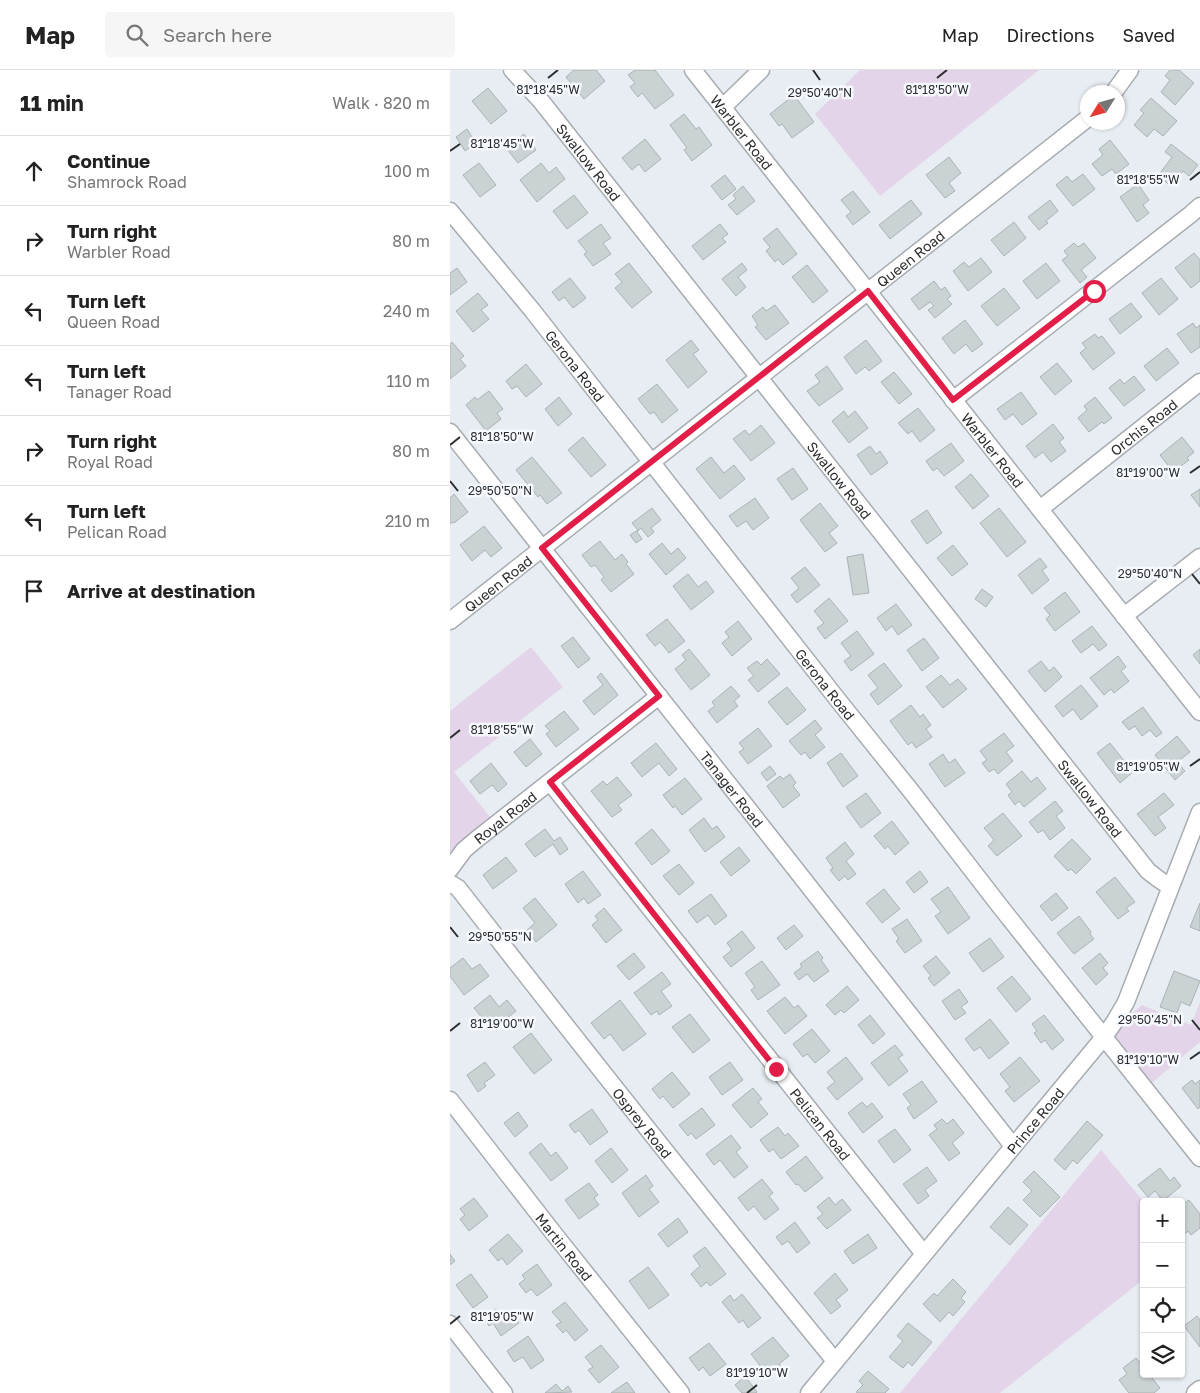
<!DOCTYPE html>
<meta charset="utf-8">
<style>
:root{--surface:#fff;--page:#f6f6f6;--text:#222;--muted:#767676;--line:#e0e0e0}
body{margin:0;font-family:"Golos Text",sans-serif;background:var(--page);color:var(--text)}
.controls{position:absolute;right:15px;bottom:15px;display:grid;overflow:hidden;border-radius:5px;box-shadow:0 1px 4px #0004}
.controls button{width:45px;height:45px;display:grid;place-items:center;padding:0;border:0;border-bottom:1px solid var(--line);background:var(--surface);color:var(--text);font:25px sans-serif}
.compass{position:absolute;left:630px;top:15px;width:45px;height:45px;border-radius:50%;background:var(--surface);box-shadow:0 1px 4px #0004;rotate:233deg}
.stop{position:absolute;width:15px;height:15px;margin:-11px;border:4px solid #e11d48;border-radius:50%;background:#fff}
.stop.end{background:#e11d48;border-color:#fff;box-shadow:0 1px 5px #0008}
.list{margin:0;padding:0;list-style:none}
h2{display:flex;justify-content:space-between;align-items:center;height:65px;margin:0;padding:0 20px;font-size:21px}
h2 small{font-size:16px;font-weight:400;color:var(--muted)}
.list li{display:grid;grid-template-columns:32px 1fr auto;gap:15px;align-items:center;box-sizing:border-box;height:70px;padding:0 20px;border-top:1px solid var(--line)}
.list b{display:block;font-size:19px;white-space:nowrap}
.list p{margin:0;font-size:16px;white-space:nowrap;color:var(--muted)}
.list em{font-size:16px;font-style:normal;color:var(--muted)}
.icon{flex:none;width:28px;height:28px;fill:none;stroke:currentColor;stroke-width:2;stroke-linecap:round;stroke-linejoin:round}
.map{position:relative;flex:none;width:750px;height:1323px;overflow:hidden}
header{display:flex;align-items:center;gap:30px;box-sizing:border-box;height:70px;padding:0 25px;background:var(--surface);border-bottom:1px solid var(--line)}
header strong{font-size:24px}
nav{display:flex;gap:28px;margin-inline-start:auto;font-size:18px}
.search{width:350px;height:45px;background:var(--page);display:flex;align-items:center;gap:12px;box-sizing:border-box;padding:0 18px;border-radius:5px;color:var(--muted);font-size:19px}
main{display:flex}
aside{flex:1;background:var(--surface)}
.map>svg:first-child{display:block}
.green{fill:#e3d4e9}
.building{fill:#cad2d4;stroke:#abb3b5}
.lines{fill:none;stroke-linecap:round;stroke-linejoin:round}
.minor-casing{stroke:#a7acb1;stroke-width:19}
.minor{stroke:#fff;stroke-width:16}
.route{stroke:#e11d48;stroke-width:6}
.ticks{fill:none;stroke:#2b2d2f;stroke-width:2}
.labels{text-anchor:middle;dominant-baseline:central;stroke-width:5;stroke-linejoin:round;paint-order:stroke}
.street-label{font-size:14px;fill:#2b2d2f;stroke:#f6faff}
.ticks-label{font-size:12px;text-anchor:middle;fill:#2b2d2f;stroke:#f6faff;stroke-width:5;stroke-linejoin:round;paint-order:stroke}
</style>
<header>
<strong>Map</strong>
<div class="search"><svg class="icon" aria-label="search" viewBox="0 0 24 24"><circle cx="10" cy="10" r="6"/><path d="M15 15l6 6"/></svg>Search here</div>
<nav><a>Map</a><a>Directions</a><a>Saved</a></nav>
</header>
<main>
<aside>
<h2>11 min<small>Walk · 820 m</small></h2>
<ul class="list">
<li><svg class="icon" aria-label="ahead" viewBox="0 0 24 24"><path d="M12 20V5M6 11l6-6 6 6"/></svg><div><b>Continue</b><p>Shamrock Road</p></div><em>100 m</em></li>
<li><svg class="icon" aria-label="right" viewBox="0 0 24 24"><path d="M7 20v-9h11M14 6l5 5-5 5"/></svg><div><b>Turn right</b><p>Warbler Road</p></div><em>80 m</em></li>
<li><svg class="icon" aria-label="left" viewBox="0 0 24 24"><path d="M17 20v-9H6M10 6l-5 5 5 5"/></svg><div><b>Turn left</b><p>Queen Road</p></div><em>240 m</em></li>
<li><svg class="icon" aria-label="left" viewBox="0 0 24 24"><path d="M17 20v-9H6M10 6l-5 5 5 5"/></svg><div><b>Turn left</b><p>Tanager Road</p></div><em>110 m</em></li>
<li><svg class="icon" aria-label="right" viewBox="0 0 24 24"><path d="M7 20v-9h11M14 6l5 5-5 5"/></svg><div><b>Turn right</b><p>Royal Road</p></div><em>80 m</em></li>
<li><svg class="icon" aria-label="left" viewBox="0 0 24 24"><path d="M17 20v-9H6M10 6l-5 5 5 5"/></svg><div><b>Turn left</b><p>Pelican Road</p></div><em>210 m</em></li>
<li><svg class="icon" aria-label="arrive" viewBox="0 0 24 24"><path d="M6 21V4h12l-3 4 3 4H6"/></svg><div><b>Arrive at destination</b></div></li>
</ul>
</aside>
<div class="map">
<svg width="750" height="1323" viewBox="0 0 750 1323">
<rect width="100%" height="100%" fill="#e8edf3"/>
<!-- green -->
<path class="green" d="M410,0H589L430,126L365,44Z
M81,577L113,617L4,702L44,752L0,802V641Z
M750,932V972L697,1017L653,967L692,935L741,955Z
M651,1080L694,1132V1209L550,1323H450Z"/>
<!-- building -->
<path class="building" d="M124,0H146L155,11L134,29L116,7Z
M185,0H205L224,25L205,39L192,23L188,27L180,17L185,13L178,5Z
M720,0H729L744,13L725,35L711,22L720,10L715,6Z
M38,18L57,41L41,54L22,31Z
M344,25L364,52L342,68L332,54L329,56L320,44Z
M701,28L727,51L713,66L704,59L697,67L684,55L694,43L690,40Z
M234,44L246,59L249,57L262,75L242,91L234,80L237,78L220,55Z
M17,59L26,73L15,81L6,67Z
M74,64L86,80L68,93L56,78Z
M195,69L211,89L195,102L189,94L182,100L172,88Z
M660,70L679,94L666,104L662,99L652,106L642,94L653,85L649,79Z
M721,74L748,95L739,106L733,101L721,116L708,106L722,87L715,82Z
M499,87L511,103L499,113L505,121L495,128L476,105Z
M29,93L46,115L30,127L13,105Z
M91,93L99,103L106,97L115,109L87,132L70,110Z
M633,104L645,119L623,136L606,115L617,106L622,112Z
M275,105L286,119L272,130L261,116Z
M688,114L699,130L693,135L699,143L687,152L670,127Z
M293,116L305,131L287,145L278,135L286,129L283,125Z
M403,121L420,142L403,155L396,146L401,142L391,130Z
M124,125L138,143L117,159L103,141Z
M461,130L472,144L440,169L429,155Z
M600,130L608,141L596,151L598,153L589,160L578,147Z
M564,152L576,168L554,186L541,170Z
M151,154L161,168L153,173L161,184L143,196L134,184L137,182L128,171Z
M270,154L278,164L272,168L276,172L253,190L242,176Z
M327,158L347,184L333,195L328,189L325,192L316,181L320,177L313,169Z
M624,173L628,177L634,173L646,188L631,200L637,207L630,213L612,190L618,186L614,181Z
M744,183L750,190V211L741,218L725,198Z
M531,188L542,202L518,221L503,201L514,192L519,197Z
M179,193L202,222L182,238L165,218L172,212L165,204Z
M292,193L297,200L288,207L296,217L286,226L272,209Z
M596,193L610,211L587,229L573,211Z
M357,195L378,221L363,233L342,207Z
M7,198L17,212L0,225V203Z
M120,208L136,228L123,238L114,227L109,231L102,222Z
M711,208L728,229L709,245L692,223Z
M484,211L491,220L495,217L501,226L497,229L502,234L485,248L478,240L484,236L480,232L469,240L461,229Z
M554,218L570,238L547,256L531,236Z
M28,223L38,235L31,240L39,249L23,262L6,241Z
M681,233L692,247L670,264L659,249Z
M325,235L339,253L316,270L305,257L308,255L302,246L313,237L316,241Z
M515,250L533,274L522,282L516,274L504,284L492,268Z
M743,253L746,258L750,255V277L741,283L727,264Z
M645,264L648,268L652,266L665,283L643,300L630,283L636,278L632,273Z
M241,270L249,280L243,284L257,302L238,318L216,290Z
M416,270L432,291L419,301L415,297L406,304L394,287Z
M2,272L14,286L10,289L16,296L0,309V274Z
M717,278L729,293L706,311L694,296Z
M607,293L622,311L605,325L590,307Z
M76,294L92,314L76,327L67,316L62,319L56,311Z
M377,296L393,319L369,336L357,321L370,312L365,305Z
M444,302L462,324L449,334L431,312Z
M684,306L695,320L674,336L659,318L670,309L674,314Z
M207,314L228,340L212,353L204,342L200,344L188,329Z
M39,321L53,339L47,343L51,349L36,361L16,335L25,327L27,330Z
M571,322L587,344L572,355L563,344L555,350L547,339Z
M109,327L122,344L108,356L95,339Z
M645,327L662,348L654,354L652,352L639,362L628,348L637,340L634,336Z
M468,338L485,360L470,372L462,361L458,364L448,353Z
M394,341L398,347L405,341L418,358L399,373L382,351Z
M603,354L614,368L609,372L616,381L601,392L593,382L585,388L576,376Z
M311,355L325,373L301,391L283,369L295,360L299,365Z
M133,367L156,395L141,407L118,380Z
M732,367L744,382L737,388L739,390L723,402L710,385Z
M501,373L514,391L494,406L487,398L483,401L476,391Z
M420,376L426,384L430,381L438,393L421,405L407,385Z
M82,387L112,423L97,434L90,425L88,427L66,400Z
M261,387L274,403L284,395L295,409L270,429L246,399Z
M343,398L358,419L342,430L327,409Z
M521,404L539,426L523,439L505,417Z
M750,419V437L741,425Z
M4,424L18,442L4,453L3,452L0,454V428Z
M305,428L319,448L303,460L296,451L287,457L279,446Z
M370,433L388,456L379,463L387,473L375,482L350,450Z
M202,438L211,450L201,458L204,462L198,467L191,458L187,462L192,469L186,473L180,465L188,460L182,453Z
M549,438L576,472L557,487L530,453Z
M477,440L492,463L477,474L461,451Z
M34,456L52,478L41,487L35,480L22,491L10,475Z
M150,471L165,490L172,484L178,492L176,494L184,504L161,522L151,510L154,507L145,495L141,497L132,485Z
M212,473L221,484L228,478L236,488L216,505L199,484Z
M503,475L518,494L502,506L487,488Z
M413,484L419,523L403,525L397,487Z
M590,488L597,497L592,500L599,510L582,524L568,505Z
M355,497L370,515L347,533L341,525L349,518L341,508Z
M238,504L248,517L256,511L264,522L241,540L223,516Z
M532,519L543,527L536,537L525,529Z
M615,522L630,542L605,561L596,549L600,545L594,538Z
M379,528L398,551L375,569L367,558L374,553L364,541Z
M446,534L462,555L448,565L442,556L436,561L427,548Z
M217,549L235,571L219,583L210,572L205,576L196,565Z
M288,551L302,569L282,586L272,573L279,567L275,562Z
M642,556L657,575L649,581L643,574L631,583L622,571Z
M407,561L424,584L401,601L394,591L401,586L391,573Z
M123,567L140,589L128,598L111,576Z
M474,568L489,588L472,601L457,580Z
M239,579L260,605L241,620L225,599L236,590L232,585Z
M750,579V594L743,585Z
M668,586L676,597L671,601L679,611L664,623L661,619L654,625L640,608Z
M317,589L330,604L308,622L298,610L304,606L297,598L307,591L311,595Z
M591,591L599,601L604,597L612,607L595,622L578,601Z
M434,593L452,616L428,635L420,624L428,618L418,605Z
M151,603L168,625L144,645L133,631L153,615L147,607Z
M491,605L500,615L508,609L517,619L493,638L476,617Z
M631,615L648,636L631,650L623,639L613,647L605,636Z
M281,616L290,626L284,631L288,636L267,653L258,641L265,636L262,632Z
M337,617L356,640L337,655L318,632Z
M461,635L470,647L473,644L481,655L476,659L482,667L466,678L462,672L458,675L440,651Z
M693,637L712,663L706,667L700,660L692,666L685,656L679,660L672,652Z
M114,641L129,659L106,677L96,664L100,661L95,656Z
M365,650L372,659L365,665L375,677L360,689L355,682L351,685L339,671Z
M308,658L322,676L298,694L289,682L294,679L289,673Z
M554,663L564,676L556,682L563,691L548,704L544,699L539,702L532,693L537,690L530,681Z
M727,666L740,682L727,692L735,701L725,710L705,685Z
M80,669L92,684L76,697L64,682Z
M206,673L227,699L219,706L209,693L192,707L181,693Z
M660,673L683,702L670,713L647,683Z
M391,683L408,706L393,717L377,693Z
M493,684L499,693L505,689L515,703L495,717L479,694Z
M41,693L57,714L48,722L42,715L30,724L20,711Z
M320,696L326,704L317,711L311,703Z
M572,701L581,712L587,707L596,719L574,737L569,731L565,735L558,725L562,722L556,714Z
M340,704L346,713L343,716L350,725L333,738L317,716L330,706L333,709Z
M167,707L182,725L168,735L172,740L162,747L141,721L153,711L157,715Z
M235,708L252,729L232,745L225,736L223,738L213,725Z
M416,723L431,743L411,758L396,737Z
M714,723L724,735L708,747L716,758L705,766L687,744Z
M605,731L613,741L606,746L615,758L600,770L593,760L588,763L579,752Z
M553,743L572,766L547,786L538,776L544,770L534,758Z
M254,748L262,759L267,756L275,767L255,782L239,760Z
M442,751L459,773L445,785L438,776L435,779L424,766Z
M95,759L104,771L110,767L118,779L110,785L103,774L85,787L75,774Z
M202,759L220,781L202,795L185,773Z
M622,769L641,789L626,804L621,799L618,801L604,786Z
M395,772L404,784L396,791L406,804L398,810L395,806L389,811L380,800L383,798L376,788Z
M289,777L300,791L281,806L270,792Z
M56,787L67,801L43,819L33,805Z
M229,794L244,813L229,825L213,806Z
M133,801L151,825L138,834L134,828L128,833L115,814Z
M470,801L478,812L464,823L456,812Z
M665,807L685,832L676,838L679,841L668,849L646,822Z
M498,817L520,848L498,864L485,846L491,842L481,829Z
M434,819L450,839L432,853L416,833Z
M606,823L618,838L602,851L590,836Z
M261,824L277,846L265,855L258,845L247,853L238,841Z
M85,828L107,855L86,872L77,860L85,853L73,838Z
M750,833V861L740,857Z
M154,838L172,860L156,873L142,855L148,850L145,846Z
M629,846L641,862L640,864L644,869L624,884L607,863Z
M457,849L472,871L455,883L446,871L449,869L442,859Z
M344,855L353,866L336,880L327,868Z
M292,861L305,878L281,897L273,887L282,880L277,873Z
M540,868L554,887L533,902L519,883Z
M368,881L373,888L371,890L379,901L364,912L357,904L349,910L344,903L352,897L350,894Z
M184,883L195,897L179,910L167,896Z
M650,883L658,893L653,898L658,904L646,915L632,898Z
M486,886L500,903L484,916L478,908L481,906L473,896Z
M13,888L22,899L30,894L39,906L14,925L0,906V898Z
M312,891L330,915L308,930L301,920L305,917L295,903Z
M724,901L750,911L740,936L731,932L727,943L710,937Z
M212,902L221,914L211,921L222,936L209,945L207,941L201,945L184,923Z
M562,906L581,929L566,942L547,918Z
M397,916L409,930L394,943L391,940L385,945L376,935Z
M509,919L518,932L511,937L516,943L505,950L492,931Z
M40,925L49,937L57,930L66,941L42,960L24,938Z
M335,927L344,938L348,935L357,946L335,964L317,941Z
M170,930L196,964L173,981L160,964L154,969L141,953Z
M240,944L260,970L243,983L222,957Z
M420,945L435,964L423,974L408,955Z
M594,945L614,970L602,980L595,970L591,973L584,963L587,961L582,954Z
M540,949L559,973L539,989L530,977L524,981L515,969Z
M362,959L380,981L365,993L357,984L353,987L343,974Z
M81,963L102,990L84,1004L63,977Z
M445,975L453,985L448,988L458,1001L439,1016L421,993Z
M396,987L413,1009L387,1030L377,1018L385,1012L377,1002Z
M570,987L590,1011L564,1032L555,1021L560,1017L550,1004Z
M35,992L45,1005L34,1013L36,1016L28,1022L17,1005Z
M280,992L293,1010L272,1025L259,1007Z
M222,1002L240,1024L223,1038L213,1026L210,1029L202,1019Z
M742,1010L745,1014L750,1010V1037L748,1039L732,1018Z
M472,1011L487,1032L464,1049L457,1038L461,1035L453,1024Z
M303,1018L312,1029L308,1032L318,1044L301,1058L282,1035Z
M412,1032L417,1037L422,1033L433,1047L413,1063L398,1043Z
M252,1038L265,1055L246,1069L241,1063L238,1066L229,1055Z
M142,1039L158,1062L140,1075L129,1060L125,1063L119,1055Z
M68,1042L78,1056L65,1067L54,1053Z
M492,1049L497,1054L503,1049L514,1063L502,1073L510,1083L499,1091L479,1065L487,1059L484,1055Z
M637,1051L653,1065L627,1094L623,1090L615,1100L604,1090Z
M328,1057L335,1066L338,1063L349,1076L331,1089L323,1079L319,1082L310,1070Z
M445,1059L461,1080L444,1093L428,1071Z
M281,1065L291,1078L286,1082L298,1097L284,1108L270,1090L264,1095L256,1084Z
M91,1073L101,1086L106,1082L118,1098L101,1111L79,1083Z
M161,1078L178,1100L162,1113L145,1091Z
M356,1086L373,1108L355,1122L348,1114L346,1115L336,1102Z
M477,1097L487,1111L475,1120L479,1126L468,1134L453,1114Z
M710,1098L720,1111L724,1107L731,1116L713,1131L705,1121L698,1127L688,1115Z
M584,1101L610,1127L590,1147L573,1130L582,1121L573,1112Z
M196,1105L203,1116L199,1119L209,1132L189,1147L172,1123Z
M312,1109L323,1123L319,1126L329,1139L315,1150L304,1136L298,1141L288,1128Z
M139,1113L148,1125L144,1128L149,1135L129,1149L115,1130Z
M379,1127L385,1135L392,1129L401,1140L377,1159L367,1148L373,1144L367,1137Z
M24,1128L38,1146L19,1161L10,1149L15,1145L10,1139Z
M739,1130L750,1144V1158L741,1165L738,1161L732,1166L731,1135Z
M558,1137L578,1155L560,1175L540,1157Z
M228,1148L238,1162L218,1177L208,1164Z
M345,1152L360,1173L347,1183L338,1171L332,1175L326,1167Z
M58,1164L73,1181L57,1195L52,1188L48,1191L39,1180Z
M418,1164L427,1178L403,1194L394,1181Z
M255,1177L276,1204L260,1216L257,1212L251,1217L241,1204L250,1196L243,1186Z
M0,1184L5,1191L0,1195Z
M87,1194L102,1215L87,1226L81,1219L76,1223L69,1214L75,1209L72,1205Z
M198,1197L219,1225L199,1239L179,1211Z
M385,1203L398,1220L386,1230L391,1236L381,1244L364,1223Z
M21,1204L38,1227L23,1238L6,1215Z
M503,1209L516,1222L511,1228L515,1232L503,1246L499,1242L490,1252L473,1234L484,1223L487,1226Z
M292,1224L311,1248L298,1258L293,1250L289,1253L272,1232L280,1225L284,1231Z
M115,1232L138,1260L125,1271L116,1260L113,1263L106,1255L111,1252L102,1242Z
M46,1239L51,1247L60,1240L69,1253L51,1266L43,1253L39,1256L34,1248Z
M747,1246L750,1250V1277L734,1256Z
M458,1253L482,1272L462,1296L458,1292L453,1298L439,1287L453,1271L447,1266Z
M78,1266L94,1290L81,1299L73,1287L64,1292L57,1281Z
M323,1267L339,1286L329,1294L331,1296L318,1306L301,1284Z
M259,1273L276,1294L260,1306L253,1297L249,1301L239,1288Z
M151,1275L169,1297L149,1313L138,1300L143,1297L135,1287Z
M686,1288L694,1297V1304H699L710,1318L704,1323H679L669,1310L677,1304L673,1298Z
M418,1301L439,1319L435,1323H408L406,1322L413,1315L409,1311Z
M295,1306L307,1322L306,1323H292L285,1315Z
M177,1312L185,1323H161Z
M106,1314L112,1321L118,1316L122,1322L95,1323Z"/>
<g class="lines">
<!-- minor casing -->
<g class="minor-casing">
<g id="minor">
<path id="s1" d="M62,0L91,31L698,801L707,808L720,817"/>
<path id="s2" d="M243,0L750,642"/>
<path d="M664,22L680,0"/>
<path d="M273,37L311,0"/>
<path id="s3" d="M0,141L82,240L388,630L461,721L549,835L750,1088"/>
<path d="M503,330L741,144L750,136"/>
<path id="s4" d="M0,362L295,735L563,1076"/>
<path id="s5" d="M590,439L750,312"/>
<path d="M674,546L750,487"/>
<path id="s6" d="M0,551L638,48"/>
<path id="s7" d="M100,712L474,1184"/>
<path id="s8" d="M0,799L14,780L27,769L209,626"/>
<path id="s9" d="M0,813L8,818C132,977 257,1135 385,1291"/>
<path id="s10" d="M0,1030L105,1165L231,1323"/>
<path d="M0,1254L54,1323"/>
<path id="s11" d="M359,1323L654,967L665,951L676,932L750,742"/>
<path d="M745,1323L750,1319"/>
</g>
</g>
<!-- minor -->
<use href="#minor" class="minor"/>
</g>
<g class="lines">
<!-- route -->
<path class="route" d="M326,999L100,712L209,626L92,478L418,221L503,330L644,221"/>
</g>
<!-- ticks -->
<path class="ticks" d="M363,0L370,10M98,8L108,0M487,8L497,0M0,81L10,74M740,110L750,102M0,375L10,367M740,403L750,396M0,411L8,421M742,504L750,514M0,668L10,660M740,696L750,689M0,857L8,867M742,950L750,960M0,961L10,953M740,989L750,982M0,1254L10,1246M297,1323L307,1315"/>
<g class="labels">
<!-- street labels -->
<g class="street-label">
<text stroke="none"><textPath href="#s2" startOffset="79">Warbler Road</textPath></text>
<text stroke="none"><textPath href="#s1" startOffset="120">Swallow Road</textPath></text>
<text stroke="none"><textPath href="#s6" startOffset="586">Queen Road</textPath></text>
<text stroke="none"><textPath href="#s3" startOffset="199">Gerona Road</textPath></text>
<text stroke="none"><textPath href="#s5" startOffset="132">Orchis Road</textPath></text>
<text stroke="none"><textPath href="#s2" startOffset="484">Warbler Road</textPath></text>
<text stroke="none"><textPath href="#s1" startOffset="525">Swallow Road</textPath></text>
<text stroke="none"><textPath href="#s6" startOffset="61">Queen Road</textPath></text>
<text stroke="none"><textPath href="#s3" startOffset="604">Gerona Road</textPath></text>
<text stroke="none"><textPath href="#s4" startOffset="455">Tanager Road</textPath></text>
<text stroke="none"><textPath href="#s1" startOffset="930">Swallow Road</textPath></text>
<text stroke="none"><textPath href="#s8" startOffset="76">Royal Road</textPath></text>
<text stroke="none"><textPath href="#s11" startOffset="354">Prince Road</textPath></text>
<text stroke="none"><textPath href="#s9" startOffset="308">Osprey Road</textPath></text>
<text stroke="none"><textPath href="#s7" startOffset="436">Pelican Road</textPath></text>
<text stroke="none"><textPath href="#s10" startOffset="186">Martin Road</textPath></text>
</g>
</g>
<g class="ticks-label">
<text x="98" y="24">81°18'45"W</text>
<text x="487" y="24">81°18'50"W</text>
<text x="370" y="27">29°50'40"N</text>
<text x="52" y="78">81°18'45"W</text>
<text x="698" y="114">81°18'55"W</text>
<text x="52" y="371">81°18'50"W</text>
<text x="698" y="407">81°19'00"W</text>
<text x="50" y="425">29°50'50"N</text>
<text x="700" y="508">29°50'40"N</text>
<text x="52" y="664">81°18'55"W</text>
<text x="698" y="701">81°19'05"W</text>
<text x="50" y="871">29°50'55"N</text>
<text x="700" y="954">29°50'45"N</text>
<text x="52" y="958">81°19'00"W</text>
<text x="698" y="994">81°19'10"W</text>
<text x="52" y="1251">81°19'05"W</text>
<text x="307" y="1307">81°19'10"W</text>
</g>
</svg>
<div class="controls">
<button>+</button>
<button>−</button>
<button><svg class="icon" aria-label="locate" viewBox="0 0 24 24"><circle cx="12" cy="12" r="6"/><path d="M12 2v4M12 18v4M2 12h4M18 12h4"/></svg></button>
<button><svg class="icon" aria-label="layers" viewBox="0 0 24 24"><path d="M12 4l9 5-9 5-9-5zM3 14l9 5 9-5"/></svg></button>
</div>
<svg class="compass" viewBox="-18 -18 36 36"><path d="M0-13l5 13h-10z" fill="#e53935"/><path d="M0 13l5-13h-10z" fill="#767676"/></svg>
<div class="stop" style="left:644px;top:221px"></div>
<div class="stop end" style="left:326px;top:999px"></div>
</div>
</main>
